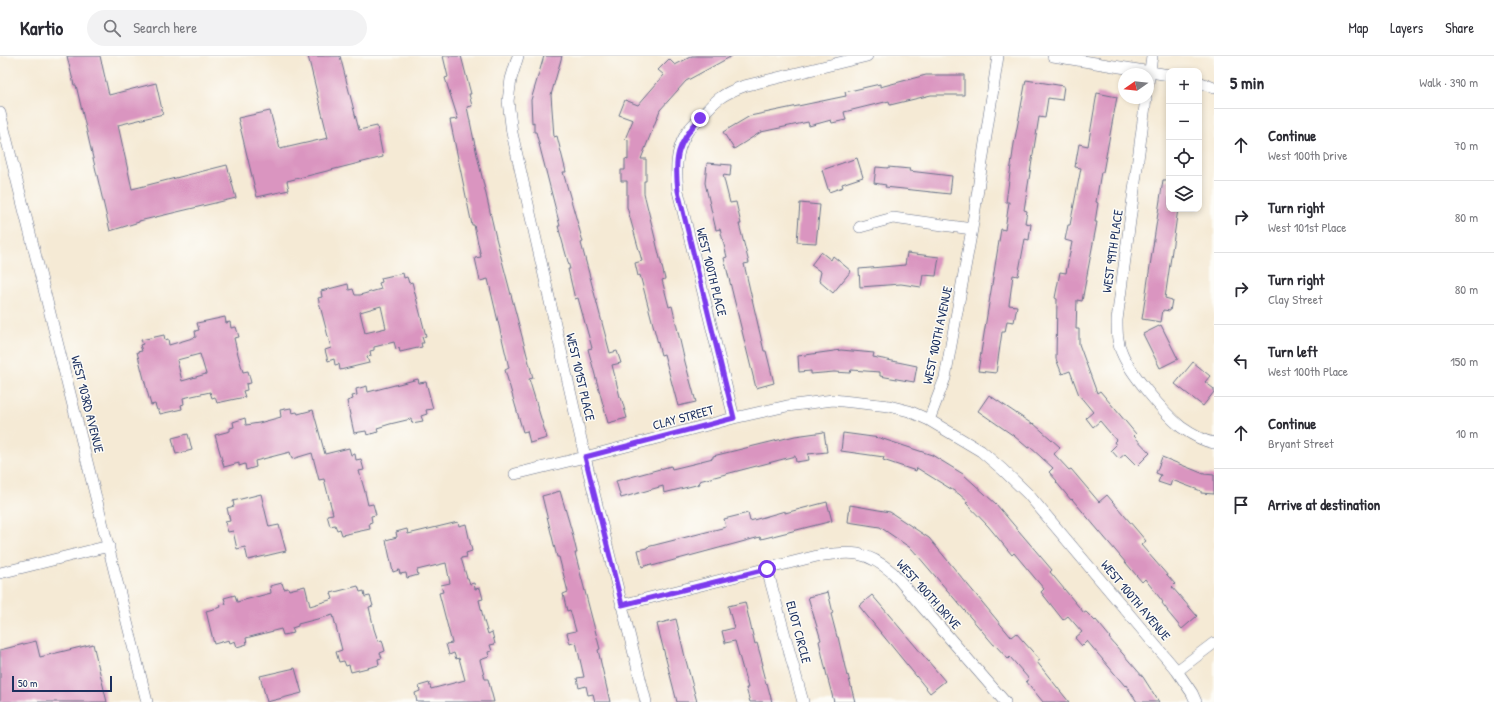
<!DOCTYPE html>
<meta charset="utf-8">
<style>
:root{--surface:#fff;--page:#f2f2f3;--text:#2b2b33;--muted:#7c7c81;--line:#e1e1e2}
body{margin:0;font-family:"Patrick Hand",sans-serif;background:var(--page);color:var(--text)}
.controls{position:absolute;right:12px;top:12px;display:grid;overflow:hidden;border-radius:8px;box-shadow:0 2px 6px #0003}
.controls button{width:36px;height:36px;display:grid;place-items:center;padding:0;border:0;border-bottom:1px solid var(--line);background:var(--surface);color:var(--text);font:20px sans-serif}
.compass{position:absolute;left:1118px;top:12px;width:36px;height:36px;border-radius:50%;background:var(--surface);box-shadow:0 2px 6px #0003;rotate:256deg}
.scale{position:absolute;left:12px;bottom:10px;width:100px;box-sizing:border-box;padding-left:4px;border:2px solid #1b2f5e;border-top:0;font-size:11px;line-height:14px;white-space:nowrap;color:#1b2f5e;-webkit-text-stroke:3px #fdfcf7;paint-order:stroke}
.stop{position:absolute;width:12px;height:12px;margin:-9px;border:3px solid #7c3aed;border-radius:50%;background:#fff}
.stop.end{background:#7c3aed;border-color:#fff;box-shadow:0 1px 4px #0008}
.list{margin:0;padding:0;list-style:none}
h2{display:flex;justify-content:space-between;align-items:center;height:52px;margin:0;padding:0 16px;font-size:17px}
h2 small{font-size:13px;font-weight:400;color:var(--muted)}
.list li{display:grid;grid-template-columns:26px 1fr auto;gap:12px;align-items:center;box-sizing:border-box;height:72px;padding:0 16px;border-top:1px solid var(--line)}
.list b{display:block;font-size:15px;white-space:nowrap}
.list p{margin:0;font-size:13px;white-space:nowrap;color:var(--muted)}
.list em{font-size:13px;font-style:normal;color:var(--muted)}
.icon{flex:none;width:22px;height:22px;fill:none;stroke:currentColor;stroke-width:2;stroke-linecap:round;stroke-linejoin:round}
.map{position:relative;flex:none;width:1214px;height:646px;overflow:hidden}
header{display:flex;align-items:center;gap:24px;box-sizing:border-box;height:56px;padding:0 20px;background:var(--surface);border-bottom:1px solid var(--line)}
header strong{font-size:19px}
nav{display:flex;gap:22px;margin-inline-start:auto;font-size:14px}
.search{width:280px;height:36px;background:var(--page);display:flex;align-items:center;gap:10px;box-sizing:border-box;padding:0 14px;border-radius:22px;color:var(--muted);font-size:15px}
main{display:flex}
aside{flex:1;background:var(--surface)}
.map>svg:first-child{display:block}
.building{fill:#da95c0;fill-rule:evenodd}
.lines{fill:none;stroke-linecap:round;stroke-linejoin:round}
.street-casing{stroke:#677088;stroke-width:12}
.street{stroke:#fff;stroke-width:11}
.route{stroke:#7c3aed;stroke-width:5}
.labels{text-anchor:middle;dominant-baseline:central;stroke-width:3;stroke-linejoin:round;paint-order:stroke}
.street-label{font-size:13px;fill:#1b2f5e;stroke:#fdfcf7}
</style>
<header>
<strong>Kartio</strong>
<div class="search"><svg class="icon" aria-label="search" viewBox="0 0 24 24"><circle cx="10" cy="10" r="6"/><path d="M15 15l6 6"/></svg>Search here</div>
<nav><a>Map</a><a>Layers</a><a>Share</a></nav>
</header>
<main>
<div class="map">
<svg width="1214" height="646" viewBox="0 0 1214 646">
<rect width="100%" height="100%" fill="#fdfcf7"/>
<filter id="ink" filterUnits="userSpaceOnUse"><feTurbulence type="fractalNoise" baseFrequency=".025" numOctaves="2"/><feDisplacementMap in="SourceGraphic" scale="8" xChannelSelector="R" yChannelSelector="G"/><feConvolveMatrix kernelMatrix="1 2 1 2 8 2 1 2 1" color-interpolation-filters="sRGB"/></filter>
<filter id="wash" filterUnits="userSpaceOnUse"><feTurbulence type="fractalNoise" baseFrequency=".012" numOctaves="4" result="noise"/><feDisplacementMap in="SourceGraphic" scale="16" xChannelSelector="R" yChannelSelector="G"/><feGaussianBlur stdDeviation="0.9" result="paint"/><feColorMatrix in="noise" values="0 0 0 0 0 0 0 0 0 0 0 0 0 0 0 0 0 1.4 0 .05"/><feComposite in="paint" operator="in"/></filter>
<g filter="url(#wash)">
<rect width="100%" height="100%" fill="#f5ead5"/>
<g id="blocks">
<!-- building -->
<path class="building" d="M67,0H100L109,39L156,27L163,58L118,69L132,133L227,109L236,142L139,165V166L110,175L76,29H74Z
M308,0H340L359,74L377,70L383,101L287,125L289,134L257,141L238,62L270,55L280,93L328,82Z
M443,0H461L471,38H469L472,50L467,51L477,99L496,182L533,322L529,323L547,382L530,387L527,375L523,376L505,314L509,312L488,223L480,225L475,202L481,201L474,169H472L450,64L458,63L445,22L448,21Z
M544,0H562L551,39L554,81L557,80L566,116H563L583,186L581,187L610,297L617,295L621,307L612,309L620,341H621L627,362L608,367L588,293L592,292L578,242L575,243L568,213H570L558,170H560L536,76H534V66L532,67L531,44Z
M692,0H732L686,25L660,54L641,103H646V125H644V137L665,223L662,224L669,251L672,250L685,306L696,346L678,350L664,298L661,299L640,219L638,220L635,207L642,205L627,151V125H621V114H625V103L628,104V84L625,83L633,64L619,59L625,44L638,49L664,19L658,14L669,3L675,9Z
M926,19H964V39H931L890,49L889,45L844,56L846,64L832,67L831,64L809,70L808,66L761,76L734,93L723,76L750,60L846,40L845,36L880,28V31Z
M1026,24L1064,30L1062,44L1048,42L1045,62L1039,61L1024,154L1027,155L1025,167L1031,168L1029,184L1025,183L1018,220L1013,219L1009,249L1017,250L1014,266L1007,265L1005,276H1002L996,317L978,315L1001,173L1005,174L1009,146H1006L1014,88Z
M1097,37L1117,41L1103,116H1101L1096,146L1098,147L1095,166H1097L1082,245L1077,244L1076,273H1079V288L1097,337L1100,335L1136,378L1134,380L1150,397L1137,410L1125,398L1119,403L1111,394L1116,389L1114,386L1116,384L1100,365L1093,371L1086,362L1093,356L1079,339L1070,315L1062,318L1056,303L1057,243L1055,242L1060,216L1066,217L1072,186L1065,184L1068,169H1070L1081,112L1075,111L1079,88L1088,90Z
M857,102L863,121L842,128L843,131L829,136L822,114Z
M707,107L731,109L730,120L723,119L730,147L736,146L741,168H739L749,207L744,208L764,295H766L774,327L756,332L724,202L727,201L720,173L716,174L705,127Z
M876,111L888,112V111L910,113L909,115L952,120L950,138L885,131L886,129L874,127Z
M1163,124H1169V153H1178L1165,242L1172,244L1170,255L1163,254L1161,266L1142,263Z
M800,147L820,149L816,187L797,186Z
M821,196L831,204L833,200L851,215L833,237L819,225L821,216L811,209Z
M907,197L939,201L936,220L923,219L921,231L901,228L860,231L859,213L905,209Z
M403,217L404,222L407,221L409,227L412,226L426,280L422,281L424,287H421L422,291L400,296L399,292L396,293L394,286L374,291V294L370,295L371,300L367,301L369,307L340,314L339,308L335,309L334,303L328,305L325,294L331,292L318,242L322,241L321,235L348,228L349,234L353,233L355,239H360L381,233L379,227L382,226L381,222ZM381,250L386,272L365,277L360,256Z
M225,261L226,267L230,266L231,272L236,271L239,281L234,282L237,295L243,316L248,315L251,327L246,328L247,334L243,335L245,341L217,347L215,341L212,342L210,336L183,342L184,348L181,349L182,353L160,358L159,354H157L155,348L151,349L149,342L137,296L142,295L140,289L143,288L141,284L164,279L165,284L168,283L169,289L196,281L195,275L199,274L197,267ZM200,298L206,318L182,325L177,304Z
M1161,269L1178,303L1160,312L1143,278Z
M841,294L874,297L873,301L917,310L914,326L880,320V316L851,314L850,317L834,316L811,318V315L799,316L798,300Z
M1193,306L1210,320L1205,326L1214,333V336L1203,350L1175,328Z
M418,323L419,327L426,326L433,353L426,354L427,358L421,360L423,365L412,367L411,363L390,368L377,372L378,376L367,379L366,375L354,377L347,345L353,343L352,340L357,339L356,333L367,330L368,336Z
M989,339L1032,368L1033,367L1060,391L1054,398L1069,414L1071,413L1099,446L1107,439L1146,485L1141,489L1175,528L1172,531L1197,560L1182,573L1167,555H1168L1162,547L1163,546L1145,523L1142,526L1072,443L1071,444L1056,426L1057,425L1049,416L1053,412L1030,391L1028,392L1014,380L978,355Z
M291,352L292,357L297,356L298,358L313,354L325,398L349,392L351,399L355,398L356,404L361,403L364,414L359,415L365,436L368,449L373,448L376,459L371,460L372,466L369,467L370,473L342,479L340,473L337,474L335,469L330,470L327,459L333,458L324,423L319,424L312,397L292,403L290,396L255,405L256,411L246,414L245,408L239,410V407L224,411L215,379L230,375V372L234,371L233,366L245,362L246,369L259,367L281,361L280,354Z
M824,376L827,396L808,398L809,404L796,406L795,400L699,425L700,428L664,437L663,430L621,442L616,425L671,410L672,413L701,406V405L713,402V400L795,380Z
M843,377L880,382L932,399L963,418L996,448L1052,514L1050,516L1084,557L1086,556L1095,565L1096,564L1110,581L1109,582L1143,621L1159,646H1137L1126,629L1125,630L1087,585L1082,590L1075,582L1082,576L1068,560L1063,564L1041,536L1044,533L1014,497L1012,499L988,470L966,447L968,446L959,438L917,412L916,415L883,404L884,401L841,395Z
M188,378L192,394L176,398L172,382Z
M1162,401L1204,418L1214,419V438L1201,437V435L1172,424L1170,430L1158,426L1161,419L1156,417Z
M560,435L572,476L577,497H575L600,593L598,594L610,646H595L593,638L588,639L586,630L579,632L577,622L584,621L576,586L570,588L567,577L576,575L570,554L567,555L563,538L568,536L559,501H557L542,440Z
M261,438L269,471L279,469L286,495L248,504L245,491L237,493L233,475L228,476L225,466L230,465L227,452L234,450L233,445Z
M827,446L832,465L761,483L760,481L652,510L651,508L642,511L638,494L647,492V491L726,471L724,463L748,457L750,465L785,455V457Z
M850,449L890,456L929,482L1011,581L1016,577L1040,604L1037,606L1069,646H1043L1026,625L1029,623L1010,601L1008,603L995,589H994L912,493L880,471L848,466Z
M458,466L459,470L466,468L472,495L466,497L467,501L461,502L467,522H468L470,528L474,527L475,533L480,532L483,543L479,544L484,565L488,578L492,576L495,588L490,589L492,595L488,596L489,601L480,604L485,623H488L494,646H417L415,637L420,635L419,630L429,627L431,633L465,624L459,602L456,603L454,597L449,599L446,588L452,587L439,537L443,536L441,529L450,527L446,507L417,514L418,519L407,522L406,517L400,518L399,514L393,516L386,484L397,481L396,476L407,473L408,478Z
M282,527L284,533L288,532L289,534L305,530L310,550L333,543L331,537L358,530L360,536L364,535L365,541L370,540L373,550L369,551L374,573L378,585L382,584L385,595L380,597L382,602L378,603L379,609L351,616L349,609L346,610L344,605L339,606L336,596L342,594L333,559L298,568V570L292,572L294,577L283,579L281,573L246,582L247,588L237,591L235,585L230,587L229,584L214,588L206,555L221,551L220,549L226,548L224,542L235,539L237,546L271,537L270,530Z
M828,536L833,557L831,558L837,581H838L847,620L848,619L855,646H834L827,620L819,585L821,584L808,541Z
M872,539L945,625L930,637L859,550Z
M745,546L755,588L757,587L763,609H761L766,628L767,627L772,646H750L746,632H748L735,585L725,587L722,575L734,572L728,550Z
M676,563L685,601L697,646H677L657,568Z
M36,585L40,601L93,588L107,646H0V594Z
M295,612L302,637L267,646L260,620Z"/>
</g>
</g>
<g filter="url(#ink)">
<use href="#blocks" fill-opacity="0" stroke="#677088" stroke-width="1"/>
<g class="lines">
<!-- street casing -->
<g class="street-casing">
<path id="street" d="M518,0L511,23L508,45L512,77L585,401L646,646
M1053,0L1169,19
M1199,26L1214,32
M1148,28L1152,0
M1146,42L1117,264C1117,275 1117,287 1122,297C1130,317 1164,357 1181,371C1191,378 1202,385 1214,387
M0,57L147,646
M860,171L893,162L972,173
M734,362L678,135C676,115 675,96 686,78C689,72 695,67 700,62C715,44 722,38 744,30L867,0
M929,364L945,322L972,173L998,0
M515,418L585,401L734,362L787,350L833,344L889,350L909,355L929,364L981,395L1003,414L1028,438L1177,615L1192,637L1196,646
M767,513L803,646
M0,517L109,490
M621,549L817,500C851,495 866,494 893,517L1005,646
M1177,615L1214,587"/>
</g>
<!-- street -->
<use href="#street" class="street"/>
</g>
</g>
<g class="lines" filter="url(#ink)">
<!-- route -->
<path class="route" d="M700,62C677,88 674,101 678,135L734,362L585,401L622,549L767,513"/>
</g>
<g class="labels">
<!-- street labels -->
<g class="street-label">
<text transform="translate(1112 195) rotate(-82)">WEST 99TH PLACE</text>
<text transform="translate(712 216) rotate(76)">WEST 100TH PLACE</text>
<text transform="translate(937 279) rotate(-78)">WEST 100TH AVENUE</text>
<text transform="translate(581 321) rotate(77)">WEST 101ST PLACE</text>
<text transform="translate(88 348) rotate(76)">WEST 103RD AVENUE</text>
<text transform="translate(683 361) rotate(-15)">CLAY STREET</text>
<text transform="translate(929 538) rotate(48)">WEST 100TH DRIVE</text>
<text transform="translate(1136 544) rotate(50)">WEST 100TH AVENUE</text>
<text transform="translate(799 576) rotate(75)">ELIOT CIRCLE</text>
</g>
</g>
</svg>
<div class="controls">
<button>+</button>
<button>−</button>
<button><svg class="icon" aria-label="locate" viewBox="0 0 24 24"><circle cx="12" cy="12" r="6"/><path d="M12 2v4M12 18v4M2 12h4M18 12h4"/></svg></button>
<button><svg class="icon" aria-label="layers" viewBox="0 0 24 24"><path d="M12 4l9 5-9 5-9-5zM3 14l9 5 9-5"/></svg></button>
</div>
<svg class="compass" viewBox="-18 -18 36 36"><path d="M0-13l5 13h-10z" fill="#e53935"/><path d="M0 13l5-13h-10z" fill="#7c7c81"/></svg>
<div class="scale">50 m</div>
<div class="stop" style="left:767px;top:513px"></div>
<div class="stop end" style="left:700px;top:62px"></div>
</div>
<aside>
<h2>5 min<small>Walk · 390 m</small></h2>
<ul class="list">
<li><svg class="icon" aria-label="ahead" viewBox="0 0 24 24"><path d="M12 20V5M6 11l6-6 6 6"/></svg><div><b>Continue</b><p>West 100th Drive</p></div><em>70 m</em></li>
<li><svg class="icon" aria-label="right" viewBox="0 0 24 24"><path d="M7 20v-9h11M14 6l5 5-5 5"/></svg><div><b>Turn right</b><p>West 101st Place</p></div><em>80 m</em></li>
<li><svg class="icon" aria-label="right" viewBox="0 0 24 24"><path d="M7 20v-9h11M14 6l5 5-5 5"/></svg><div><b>Turn right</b><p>Clay Street</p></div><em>80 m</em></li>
<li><svg class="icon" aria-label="left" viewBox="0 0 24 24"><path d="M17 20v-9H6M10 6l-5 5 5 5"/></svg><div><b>Turn left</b><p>West 100th Place</p></div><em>150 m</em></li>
<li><svg class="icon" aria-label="ahead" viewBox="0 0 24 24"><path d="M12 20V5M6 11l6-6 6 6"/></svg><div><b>Continue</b><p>Bryant Street</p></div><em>10 m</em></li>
<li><svg class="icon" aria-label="arrive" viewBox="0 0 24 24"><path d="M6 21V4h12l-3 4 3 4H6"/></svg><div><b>Arrive at destination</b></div></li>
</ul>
</aside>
</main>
